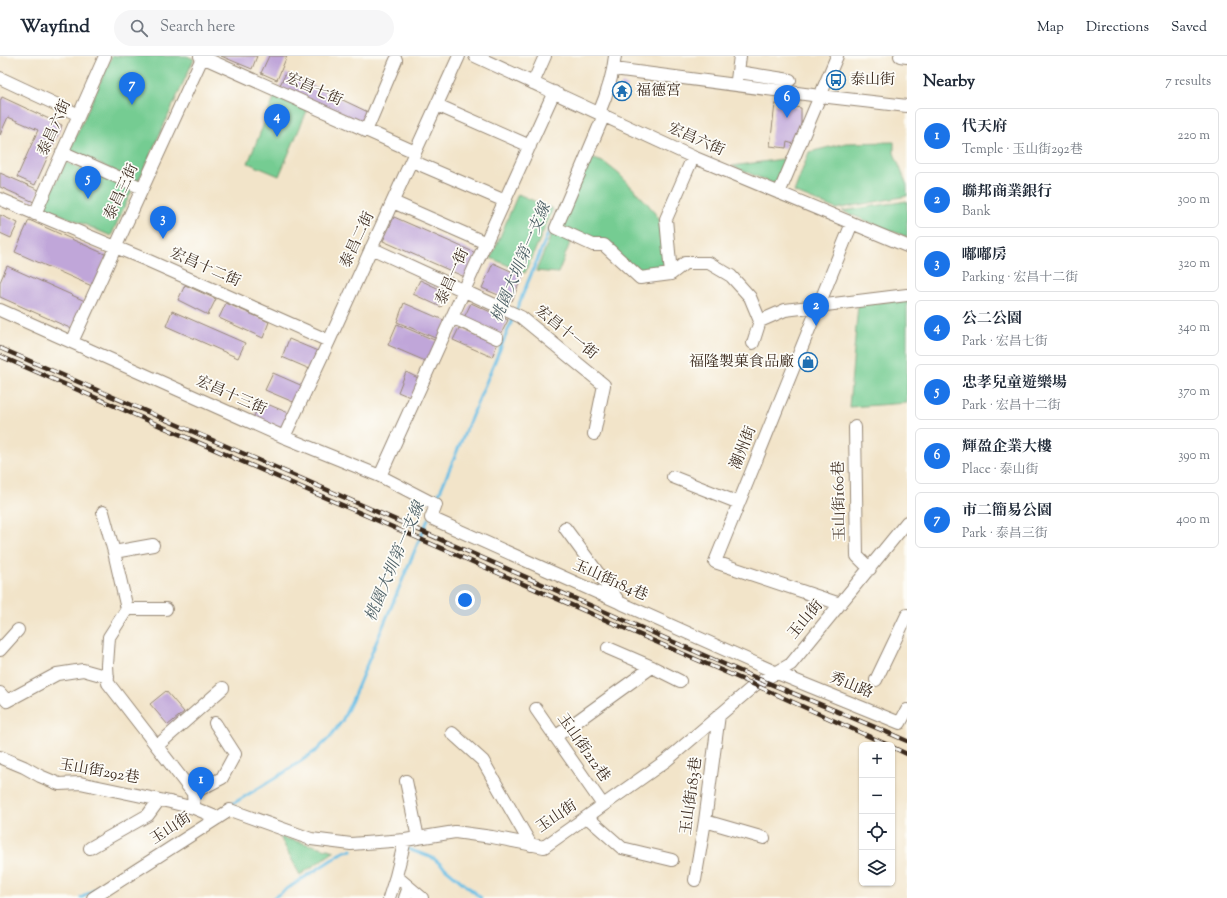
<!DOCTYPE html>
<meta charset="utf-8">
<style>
:root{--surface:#fff;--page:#f6f6f7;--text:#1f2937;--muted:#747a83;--line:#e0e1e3;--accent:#1a73e8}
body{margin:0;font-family:"Sorts Mill Goudy","Noto Serif TC",serif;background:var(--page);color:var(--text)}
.controls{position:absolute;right:12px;bottom:12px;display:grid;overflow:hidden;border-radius:6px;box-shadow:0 1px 3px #0004}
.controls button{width:36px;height:36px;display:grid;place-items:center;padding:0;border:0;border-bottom:1px solid var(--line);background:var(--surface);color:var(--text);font:20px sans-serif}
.you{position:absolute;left:465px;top:544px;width:14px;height:14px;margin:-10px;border:3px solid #fff;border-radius:50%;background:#1a73e8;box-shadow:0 0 0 6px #1a73e833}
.badge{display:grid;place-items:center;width:26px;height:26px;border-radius:50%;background:var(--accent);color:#fff;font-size:13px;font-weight:700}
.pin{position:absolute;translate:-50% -33px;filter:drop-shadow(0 1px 2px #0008)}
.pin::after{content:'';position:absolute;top:21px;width:14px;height:12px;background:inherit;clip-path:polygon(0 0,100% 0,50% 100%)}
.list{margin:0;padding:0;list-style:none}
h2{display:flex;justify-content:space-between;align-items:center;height:52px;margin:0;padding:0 16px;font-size:17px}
h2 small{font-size:13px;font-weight:400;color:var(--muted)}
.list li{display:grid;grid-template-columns:26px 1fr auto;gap:12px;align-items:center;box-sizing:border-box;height:56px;margin:0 8px 8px;padding:0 8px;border:1px solid var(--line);border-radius:6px}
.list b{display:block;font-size:15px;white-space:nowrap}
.list p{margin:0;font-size:13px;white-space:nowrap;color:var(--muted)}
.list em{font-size:13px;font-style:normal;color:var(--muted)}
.icon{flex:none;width:22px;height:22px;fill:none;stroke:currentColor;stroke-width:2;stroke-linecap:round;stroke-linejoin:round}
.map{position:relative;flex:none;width:907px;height:842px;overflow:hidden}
header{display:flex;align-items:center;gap:24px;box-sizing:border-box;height:56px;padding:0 20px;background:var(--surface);border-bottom:1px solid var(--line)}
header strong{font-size:19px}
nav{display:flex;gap:22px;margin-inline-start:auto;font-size:14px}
.search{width:280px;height:36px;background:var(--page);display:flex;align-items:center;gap:10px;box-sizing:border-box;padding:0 14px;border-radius:22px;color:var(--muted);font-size:15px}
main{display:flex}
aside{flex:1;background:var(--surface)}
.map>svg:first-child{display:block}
.green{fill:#75cc92;stroke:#587b58}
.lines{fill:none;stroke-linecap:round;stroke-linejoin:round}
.stream{stroke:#68bee5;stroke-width:3}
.building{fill:#c0a6d9}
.minor-casing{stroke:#968774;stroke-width:14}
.minor{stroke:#fff;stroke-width:12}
.rail-casing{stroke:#3b2a1e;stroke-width:4.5}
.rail{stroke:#fdfcf7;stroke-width:3;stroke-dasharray:9;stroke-linecap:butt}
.labels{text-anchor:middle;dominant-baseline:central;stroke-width:3.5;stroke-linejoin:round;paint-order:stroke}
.poi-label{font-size:15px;fill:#3b2a1e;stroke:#fdfcf7;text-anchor:start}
.street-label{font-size:15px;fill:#3b2a1e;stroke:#fdfcf7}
.water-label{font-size:16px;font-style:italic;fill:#4b5e64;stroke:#fdfcf7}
</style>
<header>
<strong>Wayfind</strong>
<div class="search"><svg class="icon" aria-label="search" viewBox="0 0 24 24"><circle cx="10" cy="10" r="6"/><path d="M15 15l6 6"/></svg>Search here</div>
<nav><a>Map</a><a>Directions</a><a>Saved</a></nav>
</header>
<main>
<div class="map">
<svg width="907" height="842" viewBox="0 0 907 842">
<rect width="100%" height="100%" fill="#fdfcf7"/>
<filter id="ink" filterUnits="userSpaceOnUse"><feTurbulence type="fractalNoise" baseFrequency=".025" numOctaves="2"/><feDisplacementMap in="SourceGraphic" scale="8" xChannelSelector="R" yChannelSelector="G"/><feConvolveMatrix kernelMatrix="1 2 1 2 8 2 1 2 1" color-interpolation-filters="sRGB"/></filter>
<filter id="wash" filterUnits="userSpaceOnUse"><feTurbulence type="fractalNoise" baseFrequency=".012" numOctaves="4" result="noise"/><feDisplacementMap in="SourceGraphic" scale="16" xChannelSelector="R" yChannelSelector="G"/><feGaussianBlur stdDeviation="0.9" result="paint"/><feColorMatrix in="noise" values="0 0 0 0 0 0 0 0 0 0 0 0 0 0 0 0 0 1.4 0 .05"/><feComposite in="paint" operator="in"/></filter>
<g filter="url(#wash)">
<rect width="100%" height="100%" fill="#f2e4c9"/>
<!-- green -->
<path class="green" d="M112,0H187L194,3L138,126L70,94Z
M275,40L307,55L279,120L248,107Z
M894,86V97L907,129V140L836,153L794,136L809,96L846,87Z
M589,101L605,107L619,118L648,148L659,163L665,213L640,216L593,183L560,169Z
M790,102L777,129L732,110Z
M66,106L132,134L111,180L44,151Z
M518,138L553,153L525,217L491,202Z
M907,145V181L842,155Z
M554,172L572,182L558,217L536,215Z
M907,243V347L849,351L858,249Z
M280,781L335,795L300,819Z"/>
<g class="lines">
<!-- stream -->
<path class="stream" d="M516,255L551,170
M436,445L514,260
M229,750L282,718L317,694L330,681L342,665L352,644L428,463
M405,792L433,802L481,842
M81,842L102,829
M273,842L345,795L352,794"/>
</g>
<g id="blocks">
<!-- building -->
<path class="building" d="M221,0H257L252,13Z
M269,0H287L277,24L261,17Z
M286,17L368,56L362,70L279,31Z
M622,27L628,30L623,42L616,39Z
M2,41L62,69L35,129L17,121L38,74L8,61L0,79V45Z
M775,48L801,52V73L797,89L787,86L786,92L770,90Z
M0,117L39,134L34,146L0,131Z
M0,159L18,167L11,182L0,177Z
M394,161L478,198L467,222L383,185Z
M29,164L107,199L94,231L15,196Z
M493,207L522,220L512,245L482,232Z
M7,210L85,245L72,273L0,241V226Z
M420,224L448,237L441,251L413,238Z
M185,229L216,243L208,259L178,244Z
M226,247L269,266L263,282L219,262Z
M404,247L448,266L440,284L397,266Z
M471,247L508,264L501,278L464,262Z
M172,255L245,287L238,302L166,270Z
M397,268L439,286L430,307L388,289Z
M459,272L497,289L492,301L453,284Z
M289,283L320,296L312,314L282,301Z
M406,316L420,323L412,342L398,336Z
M273,317L305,331L298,348L265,334Z
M260,345L291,358L283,375L253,363Z
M166,635L184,656L168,669L150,648Z"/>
</g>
</g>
<g filter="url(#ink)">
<use href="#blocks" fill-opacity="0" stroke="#968774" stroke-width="1"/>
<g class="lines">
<!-- minor casing -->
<g class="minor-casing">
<path id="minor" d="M200,0L415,96
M475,0L693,101L907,190
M900,0L907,1
M614,13L820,40L907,50
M738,16L790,24
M0,22L79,59
M737,24L740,0
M533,27L545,0
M437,49L530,90
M599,57C607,38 613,20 615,0
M604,59L556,172L593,189H604L640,222L671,218
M366,75L396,4
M62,96L142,132
M693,101L666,163L671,218L685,207H709L731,220L750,241L760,265L753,287
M412,105L505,145
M779,137L837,0
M0,143L149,205L329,285
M393,146L486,187
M35,158L105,0
M371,192L521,261L604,329L594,378
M0,254L284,381L380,420L436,449L431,462L777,617L900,667L907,654
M452,261L497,282
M760,265L785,254L907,239
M72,286L203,0
M855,371L857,500L870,513
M284,381L329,285L459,0
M380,420L554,36
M673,421L739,447
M103,456L114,496L127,553L109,581L107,609L108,627L193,737L194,752
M565,472L620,547
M114,496L153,489
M840,548L715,506L852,167
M127,553H166
M608,592L652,611L680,625
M0,594L18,574
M876,624L907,559
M0,637L7,645L57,618L83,614L108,621
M536,653L603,749
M452,677L483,705L531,789
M555,681L652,611
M157,690L223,632
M0,701L24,711L40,720L59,728L80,727L170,746L194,752L218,762
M406,725L418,782
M193,737L222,722L235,698L215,667
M587,761L622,792L672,804
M705,765L764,782
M405,784L396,820L422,842
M90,792L148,759L159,744
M695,824L705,765L719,659
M93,842L230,754L311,783L351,788L405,784L455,776L492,781L544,791L667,704L755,629L791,608L907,466
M389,842L396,820
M405,842L409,831"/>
</g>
<!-- minor -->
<use href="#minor" class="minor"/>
<!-- rail casing -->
<g class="rail-casing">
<path id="rail" d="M0,292C245,397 489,505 733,612C791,637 850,660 907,685
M0,300L755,629L888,689
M892,691L907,698"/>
</g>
<!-- rail -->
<use href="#rail" class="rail"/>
</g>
</g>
<!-- icons -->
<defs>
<g id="bus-ring" transform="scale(1)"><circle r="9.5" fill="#fdfcf7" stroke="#1f6fb2" stroke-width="1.5"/><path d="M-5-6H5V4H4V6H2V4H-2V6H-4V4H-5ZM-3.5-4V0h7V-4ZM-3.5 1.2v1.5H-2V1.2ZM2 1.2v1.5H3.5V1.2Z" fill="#1f6fb2"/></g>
<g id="temple-ring" transform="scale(1)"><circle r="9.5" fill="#fdfcf7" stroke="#1f6fb2" stroke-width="1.5"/><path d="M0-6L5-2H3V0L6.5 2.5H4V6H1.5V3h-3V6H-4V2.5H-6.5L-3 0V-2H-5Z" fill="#1f6fb2"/></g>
<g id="shop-ring" transform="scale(1)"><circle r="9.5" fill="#fdfcf7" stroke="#1f6fb2" stroke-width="1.5"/><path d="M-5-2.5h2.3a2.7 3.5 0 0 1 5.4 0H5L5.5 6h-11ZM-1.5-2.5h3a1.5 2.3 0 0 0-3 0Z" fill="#1f6fb2"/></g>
</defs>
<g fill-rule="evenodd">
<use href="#bus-ring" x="836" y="24"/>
<use href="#temple-ring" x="622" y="35"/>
<use href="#shop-ring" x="808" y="306"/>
</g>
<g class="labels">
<!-- poi labels -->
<g class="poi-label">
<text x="850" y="24">泰山街</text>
<text x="636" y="35">福德宮</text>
<text x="794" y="306" text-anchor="end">福隆製菓食品廠</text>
</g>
<!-- street labels -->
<g class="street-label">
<text transform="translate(314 34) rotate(24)">宏昌七街</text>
<text transform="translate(55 72) rotate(-66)">泰昌六街</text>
<text transform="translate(696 84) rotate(24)">宏昌六街</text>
<text transform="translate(122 136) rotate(-65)">泰昌三街</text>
<text transform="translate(358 184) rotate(-65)">泰昌二街</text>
<text transform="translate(205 212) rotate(24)">宏昌十二街</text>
<text transform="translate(453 221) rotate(-66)">泰昌一街</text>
<text transform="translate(566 277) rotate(39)">宏昌十一街</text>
<text transform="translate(231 340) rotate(24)">宏昌十三街</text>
<text transform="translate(744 392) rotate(-68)">潮州街</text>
<text transform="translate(840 445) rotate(-91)">玉山街160巷</text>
<text transform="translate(610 525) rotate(24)">玉山街184巷</text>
<text transform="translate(806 564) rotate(-50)">玉山街</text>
<text transform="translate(851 630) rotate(22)">秀山路</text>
<text transform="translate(583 692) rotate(55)">玉山街212巷</text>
<text transform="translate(99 716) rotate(10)">玉山街292巷</text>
<text transform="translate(692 740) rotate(-82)">玉山街183巷</text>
<text transform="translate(557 761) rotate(-34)">玉山街</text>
<text transform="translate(171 773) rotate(-33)">玉山街</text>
</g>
<!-- water labels -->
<g class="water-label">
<text transform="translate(522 207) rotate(-67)">桃園大圳第一支線</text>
<text transform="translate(396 506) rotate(-67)">桃園大圳第一支線</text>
</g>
</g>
</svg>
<div class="controls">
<button>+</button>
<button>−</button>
<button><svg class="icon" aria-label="locate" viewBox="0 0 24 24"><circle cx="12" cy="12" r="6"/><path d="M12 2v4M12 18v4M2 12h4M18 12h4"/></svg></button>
<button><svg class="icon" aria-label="layers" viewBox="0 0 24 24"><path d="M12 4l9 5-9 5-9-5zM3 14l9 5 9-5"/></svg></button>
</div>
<div class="you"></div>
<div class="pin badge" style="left:201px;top:744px">1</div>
<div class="pin badge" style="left:816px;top:270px">2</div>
<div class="pin badge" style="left:163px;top:183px">3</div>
<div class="pin badge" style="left:277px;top:81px">4</div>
<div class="pin badge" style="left:88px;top:143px">5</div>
<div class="pin badge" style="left:787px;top:62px">6</div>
<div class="pin badge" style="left:132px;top:49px">7</div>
</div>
<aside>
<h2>Nearby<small>7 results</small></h2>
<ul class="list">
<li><span class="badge">1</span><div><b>代天府</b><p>Temple · 玉山街292巷</p></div><em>220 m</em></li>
<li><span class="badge">2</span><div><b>聯邦商業銀行</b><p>Bank</p></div><em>300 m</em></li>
<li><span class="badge">3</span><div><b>嘟嘟房</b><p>Parking · 宏昌十二街</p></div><em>320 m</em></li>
<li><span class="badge">4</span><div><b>公二公園</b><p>Park · 宏昌七街</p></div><em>340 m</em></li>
<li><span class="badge">5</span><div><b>忠孝兒童遊樂場</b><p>Park · 宏昌十二街</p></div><em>370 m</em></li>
<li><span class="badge">6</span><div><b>輝盈企業大樓</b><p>Place · 泰山街</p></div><em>390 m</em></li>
<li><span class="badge">7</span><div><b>市二簡易公園</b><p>Park · 泰昌三街</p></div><em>400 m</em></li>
</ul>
</aside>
</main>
